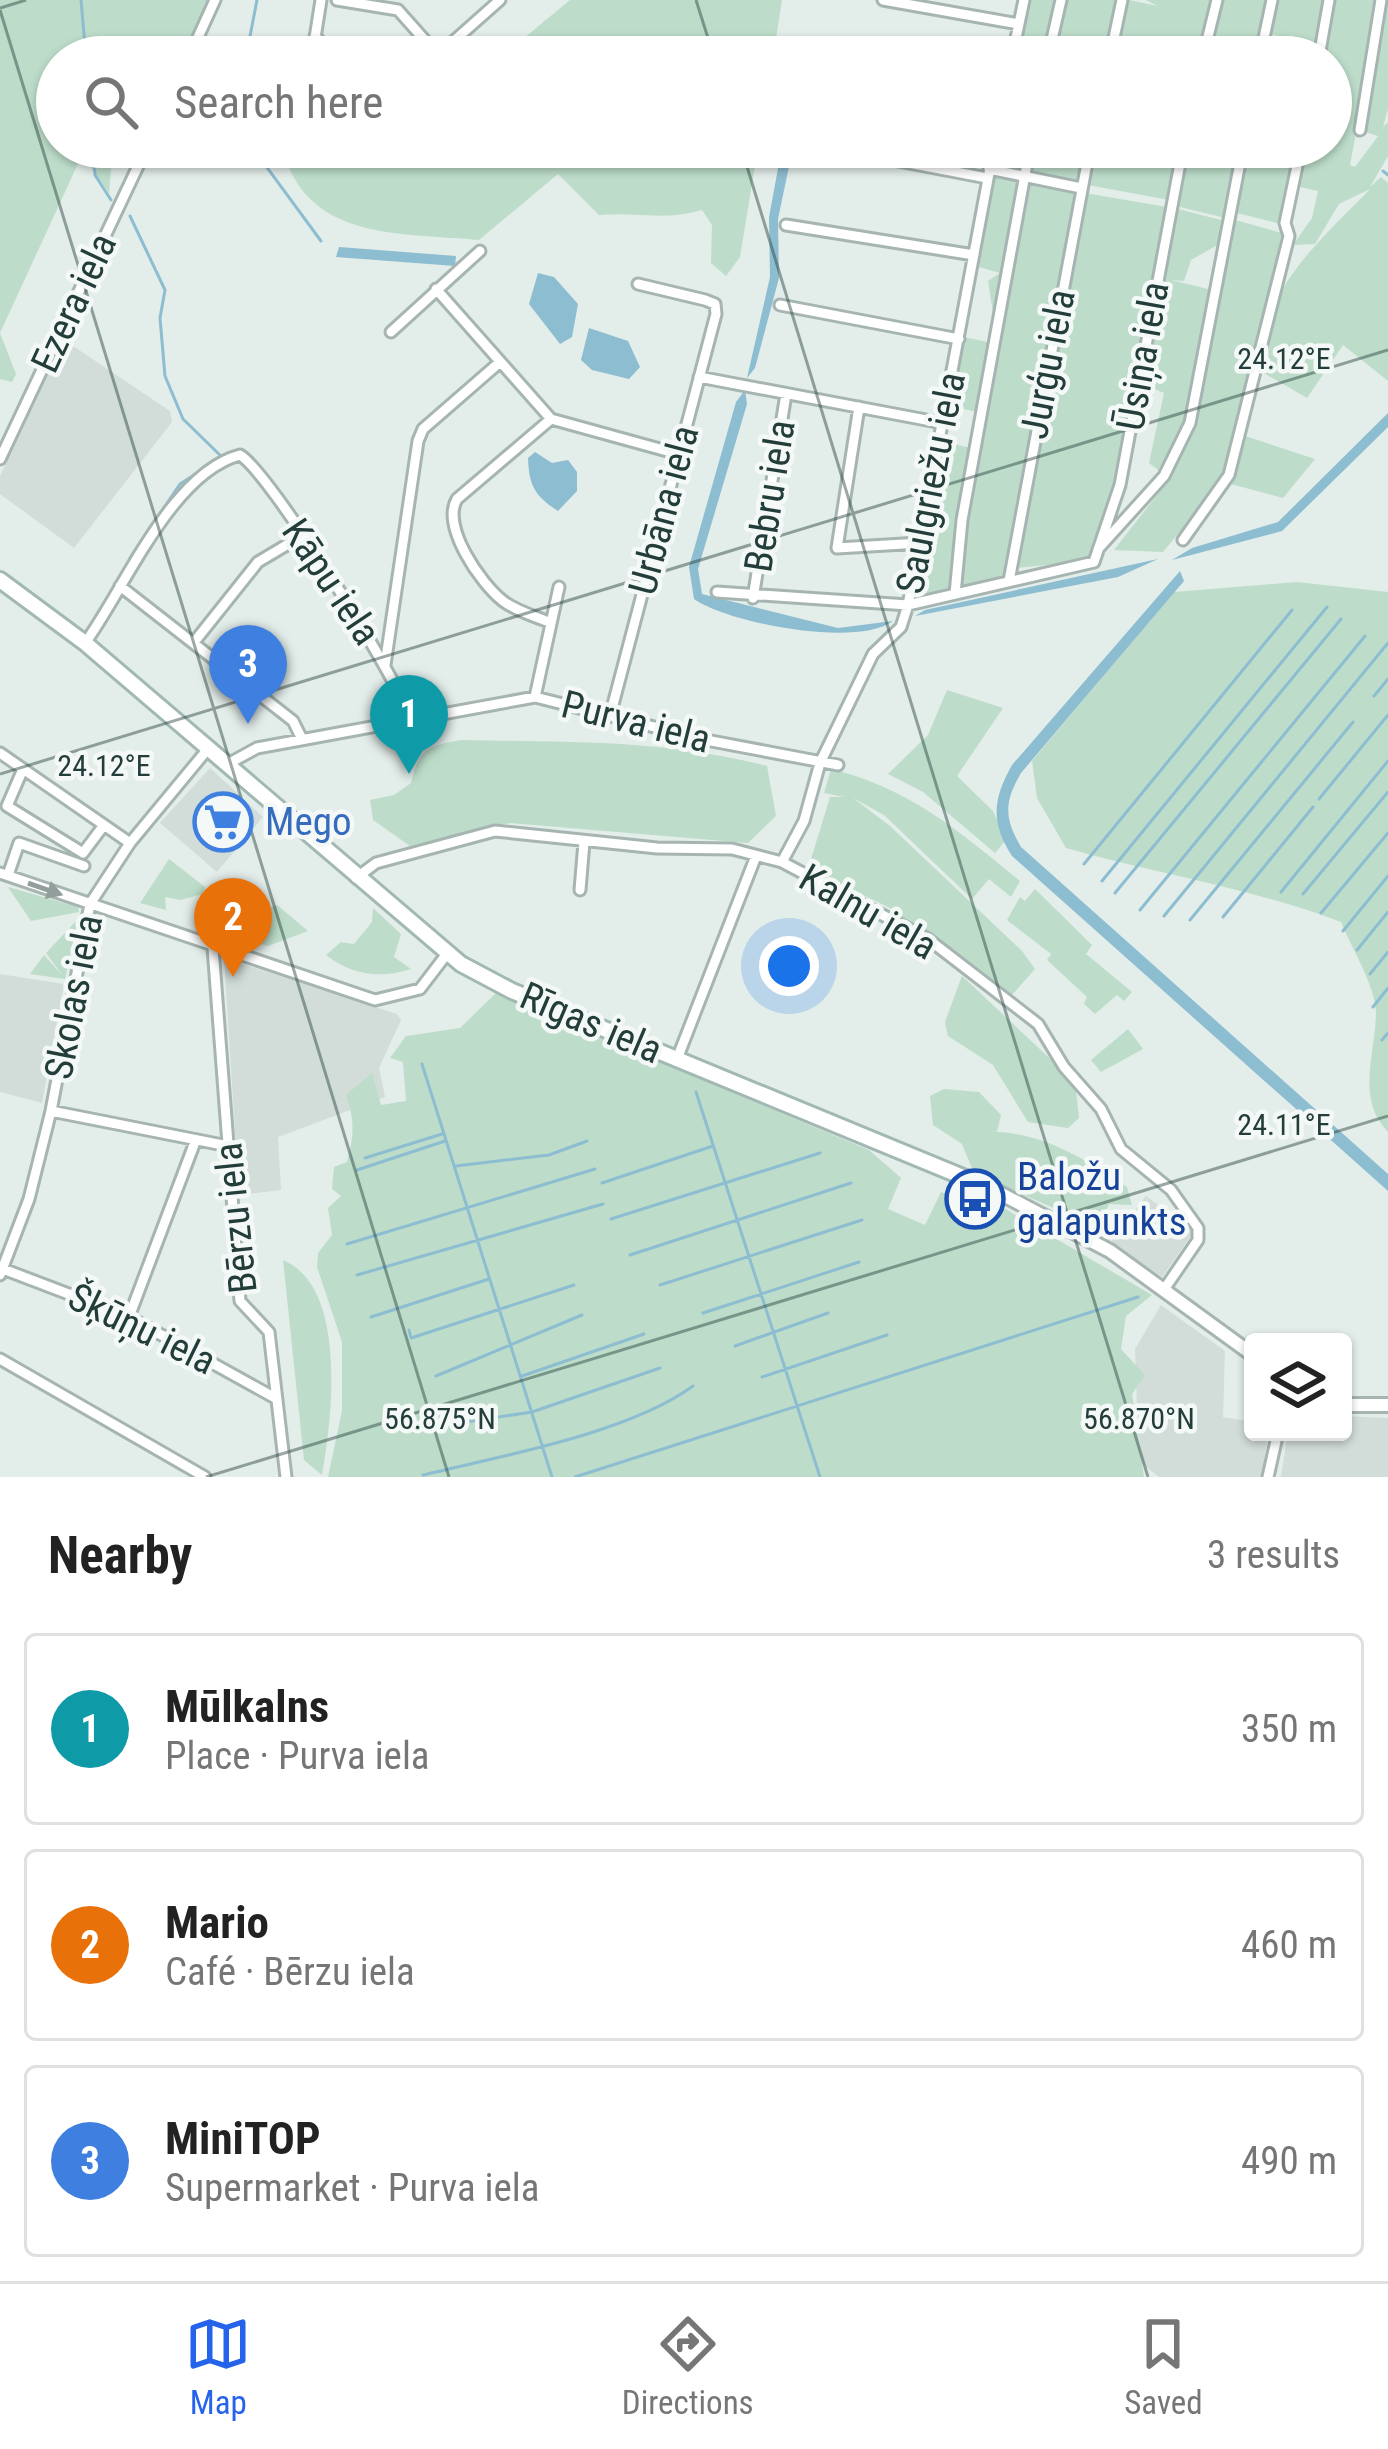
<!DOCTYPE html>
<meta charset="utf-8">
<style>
:root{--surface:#fff;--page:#f2f2f2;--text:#222;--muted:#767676;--line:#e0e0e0;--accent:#2563eb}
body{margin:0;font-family:"Roboto Condensed",sans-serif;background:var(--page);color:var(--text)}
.controls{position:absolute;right:36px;bottom:36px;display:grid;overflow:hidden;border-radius:12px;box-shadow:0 3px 9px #0004}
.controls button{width:108px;height:108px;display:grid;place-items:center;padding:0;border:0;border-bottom:3px solid var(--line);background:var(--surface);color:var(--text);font:60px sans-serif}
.you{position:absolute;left:789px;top:966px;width:42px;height:42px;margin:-30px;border:9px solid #fff;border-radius:50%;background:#1a73e8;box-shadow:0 0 0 18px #1a73e833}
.badge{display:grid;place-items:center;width:78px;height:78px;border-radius:50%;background:var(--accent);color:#fff;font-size:39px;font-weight:700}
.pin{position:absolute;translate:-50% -99px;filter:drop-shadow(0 3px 6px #0008)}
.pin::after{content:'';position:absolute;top:63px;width:42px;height:36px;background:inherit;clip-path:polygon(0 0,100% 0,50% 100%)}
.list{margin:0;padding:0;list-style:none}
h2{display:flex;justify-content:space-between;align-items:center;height:156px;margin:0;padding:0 48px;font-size:51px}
h2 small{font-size:39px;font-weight:400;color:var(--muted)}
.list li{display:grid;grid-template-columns:78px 1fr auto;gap:36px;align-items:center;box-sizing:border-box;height:192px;margin:0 24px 24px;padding:0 24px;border:3px solid var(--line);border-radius:12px}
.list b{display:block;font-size:45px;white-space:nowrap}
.list p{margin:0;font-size:39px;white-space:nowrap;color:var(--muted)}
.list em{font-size:39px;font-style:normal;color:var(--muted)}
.icon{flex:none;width:66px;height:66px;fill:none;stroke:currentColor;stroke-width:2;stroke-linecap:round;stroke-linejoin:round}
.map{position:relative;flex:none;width:1388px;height:1477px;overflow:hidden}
.search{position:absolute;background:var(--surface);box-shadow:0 3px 9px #0004;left:36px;right:36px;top:36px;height:132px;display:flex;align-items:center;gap:30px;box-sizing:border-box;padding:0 42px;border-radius:66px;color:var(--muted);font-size:45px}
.sheet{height:804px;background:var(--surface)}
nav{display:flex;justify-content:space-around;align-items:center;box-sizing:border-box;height:168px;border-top:3px solid var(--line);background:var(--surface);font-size:33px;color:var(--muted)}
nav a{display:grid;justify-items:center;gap:6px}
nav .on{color:var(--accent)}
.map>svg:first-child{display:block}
.built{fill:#d2ddd9}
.green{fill:#bdddca}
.water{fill:#8dbdd0}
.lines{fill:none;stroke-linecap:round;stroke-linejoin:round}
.stream{stroke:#8dbdd0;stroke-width:3}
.minor-casing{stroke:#a6b5b2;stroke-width:15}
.tertiary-casing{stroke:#a6b5b2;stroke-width:18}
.secondary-casing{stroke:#a2b8b3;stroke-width:20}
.minor{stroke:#fff;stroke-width:9}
.tertiary{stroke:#fff;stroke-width:12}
.secondary{stroke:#fff;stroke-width:14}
.oneway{fill:#919e9c}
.ticks{fill:none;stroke:#233e3a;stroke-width:3;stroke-opacity:0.45}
.labels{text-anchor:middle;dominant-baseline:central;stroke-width:9;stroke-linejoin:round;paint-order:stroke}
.street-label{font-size:39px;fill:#233e3a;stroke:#f4f9f7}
.shop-label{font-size:39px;fill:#366cbe;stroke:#f4f9f7;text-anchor:start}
.transit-label{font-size:39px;fill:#164399;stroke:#f4f9f7;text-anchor:start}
.ticks-label{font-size:30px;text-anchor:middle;fill:#233e3a;stroke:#f4f9f7;stroke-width:9;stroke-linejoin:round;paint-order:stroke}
</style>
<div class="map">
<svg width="1388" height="1477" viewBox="0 0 1388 1477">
<rect width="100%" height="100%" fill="#e3edea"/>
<!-- built -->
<path class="built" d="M64,340L170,411L172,422L74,548L0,494V476Z
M210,768L263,817L217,872L160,823Z
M224,958L397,1014L401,1020L379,1068L385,1097L278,1137L281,1190L239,1195Z
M0,974L64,984L42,1103L0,1092Z
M1146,1196L1194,1232L1162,1277L1110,1243Z
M1161,1305L1225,1351L1223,1417L1253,1422V1432H1268L1262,1477H1159L1139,1461L1135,1349Z
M1343,1416L1388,1418V1477H1281L1288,1432H1343Z"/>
<!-- green -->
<path class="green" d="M0,0H208L183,57H57V147H140L111,169L109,193L82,155L0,333L16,374L12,382L0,379Z
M570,0H782L773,57H501Z
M1031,0H1058L1046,57H1019Z
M1066,0H1119L1107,57H1054Z
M1129,0L1158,6L1146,0H1214L1201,57H1167V50L1116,57Z
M1221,0H1268L1257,57H1207Z
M1276,0H1325L1316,45L1270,34Z
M1333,0H1374L1378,16L1350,165L1355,167L1378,136L1362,131L1388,0V109L1383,127L1388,122V156L1370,187L1381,177L1388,183V381L1343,345L1307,398L1262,372C1254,295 1322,239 1370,189L1339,204L1315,244L1293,245L1312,218L1318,191L1300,187L1305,147H1331V57H1322Z
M349,147H758L740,257L726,276L711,263L712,225L702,210C663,221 639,212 599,215L558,174L479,240C408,233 318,241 288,165L322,161Z
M1034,147H1087L1080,180L1028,174Z
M1095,147H1181L1169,200L1088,185Z
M1186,147H1239L1225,218L1172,205Z
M1247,147H1297L1281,224L1233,212Z
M996,174L1021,179L1000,274L1006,300L1029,181L1077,192L1005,579L958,586L1003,321L994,319L988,281L1000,273L979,267Z
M1085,193L1167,207L1116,480L1087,561L1016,568Z
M1174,208L1225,221L1221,243L1191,260L1184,281L1171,280L1212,290L1183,431L1161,472L1149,463L1164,393L1141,383Z
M1232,219L1282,233L1225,477L1163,552L1114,550L1168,481L1190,434Z
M964,337L992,343L977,412L950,406Z
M1242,435L1315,459L1283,498L1227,483Z
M944,442L971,448L951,592L917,597Z
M1297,582L1388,592V1132C1355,1099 1376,1052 1376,1012C1375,985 1351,947 1341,922C1252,888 1157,874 1066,848L1037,798L1032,761L1174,592Z
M947,690L1003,708L957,776L993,811L1006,840L995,853L923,792L888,774L928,735Z
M461,740C569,742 661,739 767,766L776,816L748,843L510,823L410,846L373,820L370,800L394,795L411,783C419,749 428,746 461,740Z
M831,769C909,788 959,831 1020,881L1011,897L989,879L972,899L884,815L853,798L890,826L1022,951L1035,969L1011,996L991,989L890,908L808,869L830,797H844L824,793Z
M169,859L205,887L203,894L180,900L165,897L166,910L140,903Z
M8,887L78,907L79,912L31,921Z
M1035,889L1092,945L1086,954L1132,992L1124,1001L1117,995L1095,1014L1084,1004L1087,997L1047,960L1051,954L1007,920L1020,897L1025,901Z
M277,905L308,931L268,946L221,934L222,926Z
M373,908L401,934L394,957L411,969C380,979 351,975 326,955L341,942L354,944L372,922Z
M78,919L65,979L30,974L44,955L63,976L46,953Z
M962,976L1075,1082L1079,1118L1068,1128L1028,1122L993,1065L948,1036L945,1022Z
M496,993L869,1150L901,1178L888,1209L925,1225L941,1192L961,1199L969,1217L984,1219L1002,1207L1152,1295L1126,1316L1121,1349L1145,1375L1132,1394L1144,1477H328L342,1411V1342L317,1267L318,1253L332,1235L328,1208L341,1196L332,1189L334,1167L347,1162C354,1137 355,1120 346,1095L372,1073L381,1105L406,1101L403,1062L390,1058L406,1036L460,1028Z
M1128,1029L1143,1049L1101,1072L1091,1060Z
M944,1089L979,1092L1001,1115L997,1132C1046,1134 1088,1161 1127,1187L1132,1205L1109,1204L1104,1214L1112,1231L1110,1241L1074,1217L974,1173L962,1144L933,1125L930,1096Z
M283,1260C348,1287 332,1419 322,1475L304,1460Z"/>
<!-- water -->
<path class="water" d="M782,147H793L778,219L779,278L755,368L747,378L770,277L769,217Z
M339,247L456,256L455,266L336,257Z
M538,273L554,277L578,304L572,337L560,344L529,304Z
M589,328L628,341L640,367L629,379L592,370L581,360Z
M745,390L747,404L698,569L702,594L838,628L893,621C857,648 728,623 694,599L689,567L736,402Z
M1388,413V427L1282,531L1172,560L1192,548L1278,522Z
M535,452L552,463L568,460L577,472V491L558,511C535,496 529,486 528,458Z
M1158,559L1118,577L915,616L925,610Z
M1180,571L1184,581L1021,773C1004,802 1004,818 1021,847L1388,1174V1191L1012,856C990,822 993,799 1012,765Z"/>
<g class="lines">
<!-- stream -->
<path class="stream" d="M81,0L86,57
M246,57L257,0
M93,147L95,175L111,200
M252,147L321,241
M1383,171L1388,175
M130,558L180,484L222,457L183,419L165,376L160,318L165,290L130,216
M1374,696L1388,679
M1319,799L1388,715
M1084,864L1292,610
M1102,881L1327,607
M1281,892L1388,761
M1115,893L1341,619
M1303,894L1388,792
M1140,910L1365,636
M1321,913L1388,833
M1164,916L1388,643
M1223,917L1313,807
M1190,920L1353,722
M1343,931L1388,876
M1357,950L1388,912
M1370,974L1388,952
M1373,1007L1388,988
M1382,1040L1388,1033
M422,1064L552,1477
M696,1092L820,1477
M365,1158L442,1134
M456,1166L549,1155L587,1141
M357,1170L445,1141
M602,1183L713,1146
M611,1219L820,1153
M347,1244L595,1169
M630,1255L851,1183
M357,1275L603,1204
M660,1285L862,1220
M703,1313L859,1262
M371,1317L489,1279
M409,1330L411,1338L574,1285
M735,1346L828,1313
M436,1376L582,1315
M522,1376L644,1334
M762,1377L887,1335
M439,1426L532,1412L660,1368
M423,1475C501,1456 629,1433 693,1386
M575,1477L1138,1297"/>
<!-- minor casing -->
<g class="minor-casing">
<path id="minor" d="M337,0L398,10
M883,0L1019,24
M398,10L438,55L500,0
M315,36L334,57
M189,57L215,0
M312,57L321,0
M1012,57L1024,0
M1048,57L1061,0
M1110,57L1122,0
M1203,57L1217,0
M1260,57L1272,0
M1319,57L1329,0
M1360,130L1381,0
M825,147L987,178
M989,169L1081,188
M786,225L974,255
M436,289L551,419L678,454
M780,305L959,339
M391,332L480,251
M699,377L942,423
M859,407L837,548L920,543
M0,459L147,147
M1183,540L1229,475L1289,236L1285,223L1301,147
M1098,549L1164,476L1190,423L1243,147
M1009,581L1090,147
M120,586L293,721L302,739
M717,592L908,605L1094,562L1120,485L1183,147
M955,594L962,520L1030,147
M753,598L786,394
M549,622C534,616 516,611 503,601C480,583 441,526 457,499L551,419
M195,641L258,562L300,537
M85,643C124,590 171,473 240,455C270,473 397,677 410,718
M385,665L418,441L423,429L500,362
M535,697L559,587
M610,716L716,314L715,304L705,300L638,284
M0,753L130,843
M226,765L257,748L535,697L706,740L838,765
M23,769L7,806L83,853L104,825
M782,862L804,821L820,763L873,654L901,627L908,605L994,147
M0,873L375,1000L420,989L446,955
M8,875L19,843L84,866
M356,878L376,863L495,831L657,848L732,849L782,862L928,939L1038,1024L1064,1067L1101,1109L1121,1149L1171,1190L1198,1228V1240L1165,1288
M580,890L584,842
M213,948L240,1301L269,1332L286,1477
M677,1059L756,856
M51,1111L228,1146
M3,1269L129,1317L277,1399
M0,1275L29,1199L51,1111L90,904L130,843L207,750
M129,1317L195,1142
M0,1359L205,1477
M1268,1477L1278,1432"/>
</g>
<!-- tertiary casing -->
<g class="tertiary-casing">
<path id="tertiary" d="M992,1189L1110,1251L1253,1355
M1343,1405H1388"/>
</g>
<!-- secondary casing -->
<g class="secondary-casing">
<path id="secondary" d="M0,580L85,643L461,964L512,991L992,1189"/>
</g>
<!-- minor -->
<use href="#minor" class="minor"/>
<!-- tertiary -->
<use href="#tertiary" class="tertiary"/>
<!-- secondary -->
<use href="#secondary" class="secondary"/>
</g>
<!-- one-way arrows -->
<defs><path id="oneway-solid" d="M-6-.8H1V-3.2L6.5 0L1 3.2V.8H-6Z" transform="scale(3)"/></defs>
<use class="oneway" href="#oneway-solid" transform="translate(45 889) rotate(19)"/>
<!-- ticks -->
<path class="ticks" d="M696,0L714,57M0,8L26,0M0,10L449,1477M741,147L1148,1477M0,774L1388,350M206,1477L1388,1116"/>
<!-- icons -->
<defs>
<g id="supermarket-ring" transform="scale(3)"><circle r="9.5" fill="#f4f9f7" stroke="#3f7fe0" stroke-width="1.5"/><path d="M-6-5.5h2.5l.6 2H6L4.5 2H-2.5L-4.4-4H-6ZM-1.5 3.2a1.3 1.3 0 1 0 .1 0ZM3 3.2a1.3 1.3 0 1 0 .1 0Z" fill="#3f7fe0"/></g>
<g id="bus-ring" transform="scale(3)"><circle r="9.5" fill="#f4f9f7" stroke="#1a4fb4" stroke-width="1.5"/><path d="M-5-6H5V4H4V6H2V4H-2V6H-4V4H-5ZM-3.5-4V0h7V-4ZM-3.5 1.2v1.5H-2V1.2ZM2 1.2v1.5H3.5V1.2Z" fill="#1a4fb4"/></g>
</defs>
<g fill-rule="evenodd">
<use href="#supermarket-ring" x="223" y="822"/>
<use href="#bus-ring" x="975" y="1199"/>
</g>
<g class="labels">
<!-- street labels -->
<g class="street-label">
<text transform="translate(74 303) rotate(-65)">Ezera iela</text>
<text transform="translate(1143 356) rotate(-80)">Ūsiņa iela</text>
<text transform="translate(1048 364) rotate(-79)">Jurģu iela</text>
<text transform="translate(931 483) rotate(-79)">Saulgriežu iela</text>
<text transform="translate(770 496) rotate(-81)">Bebru iela</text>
<text transform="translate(664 510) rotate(-75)">Urbāna iela</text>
<text transform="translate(331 582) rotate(56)">Kāpu iela</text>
<text transform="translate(636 722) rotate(14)">Purva iela</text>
<text transform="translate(868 912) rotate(30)">Kalnu iela</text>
<text transform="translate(74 997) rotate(-79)">Skolas iela</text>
<text transform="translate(591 1023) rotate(23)">Rīgas iela</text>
<text transform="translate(236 1218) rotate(-96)">Bērzu iela</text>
<text transform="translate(142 1329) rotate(26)">Šķūņu iela</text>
</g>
<!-- shop labels -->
<g class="shop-label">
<text x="265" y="822">Mego</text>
</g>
<!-- transit labels -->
<g class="transit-label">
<text x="1017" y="1177">Baložu<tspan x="1017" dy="45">galapunkts</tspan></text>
</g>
</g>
<g class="ticks-label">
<text x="1284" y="369">24.12°E</text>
<text x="104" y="776">24.12°E</text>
<text x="1284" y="1135">24.11°E</text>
<text x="440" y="1429">56.875°N</text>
<text x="1139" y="1429">56.870°N</text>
</g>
</svg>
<div class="controls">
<button><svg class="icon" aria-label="layers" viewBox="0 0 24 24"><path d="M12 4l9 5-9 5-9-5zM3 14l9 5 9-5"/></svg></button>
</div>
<div class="you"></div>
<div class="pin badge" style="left:409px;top:774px;background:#0f9aa8">1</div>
<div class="pin badge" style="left:233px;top:977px;background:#e8710a">2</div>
<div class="pin badge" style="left:248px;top:724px;background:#3f7fe0">3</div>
<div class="search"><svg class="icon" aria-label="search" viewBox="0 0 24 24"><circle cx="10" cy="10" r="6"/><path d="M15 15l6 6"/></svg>Search here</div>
</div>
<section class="sheet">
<h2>Nearby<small>3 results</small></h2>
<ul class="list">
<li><span class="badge" style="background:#0f9aa8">1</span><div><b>Mūlkalns</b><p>Place · Purva iela</p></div><em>350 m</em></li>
<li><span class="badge" style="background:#e8710a">2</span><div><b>Mario</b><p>Café · Bērzu iela</p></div><em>460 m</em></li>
<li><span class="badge" style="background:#3f7fe0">3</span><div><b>MiniTOP</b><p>Supermarket · Purva iela</p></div><em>490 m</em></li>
</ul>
</section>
<nav>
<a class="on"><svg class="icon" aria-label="map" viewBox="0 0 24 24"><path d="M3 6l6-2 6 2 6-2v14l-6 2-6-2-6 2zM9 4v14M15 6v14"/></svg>Map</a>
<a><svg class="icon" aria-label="directions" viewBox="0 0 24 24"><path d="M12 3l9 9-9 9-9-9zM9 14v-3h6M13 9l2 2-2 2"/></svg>Directions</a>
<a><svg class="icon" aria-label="saved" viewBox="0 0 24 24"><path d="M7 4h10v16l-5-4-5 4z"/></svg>Saved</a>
</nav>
